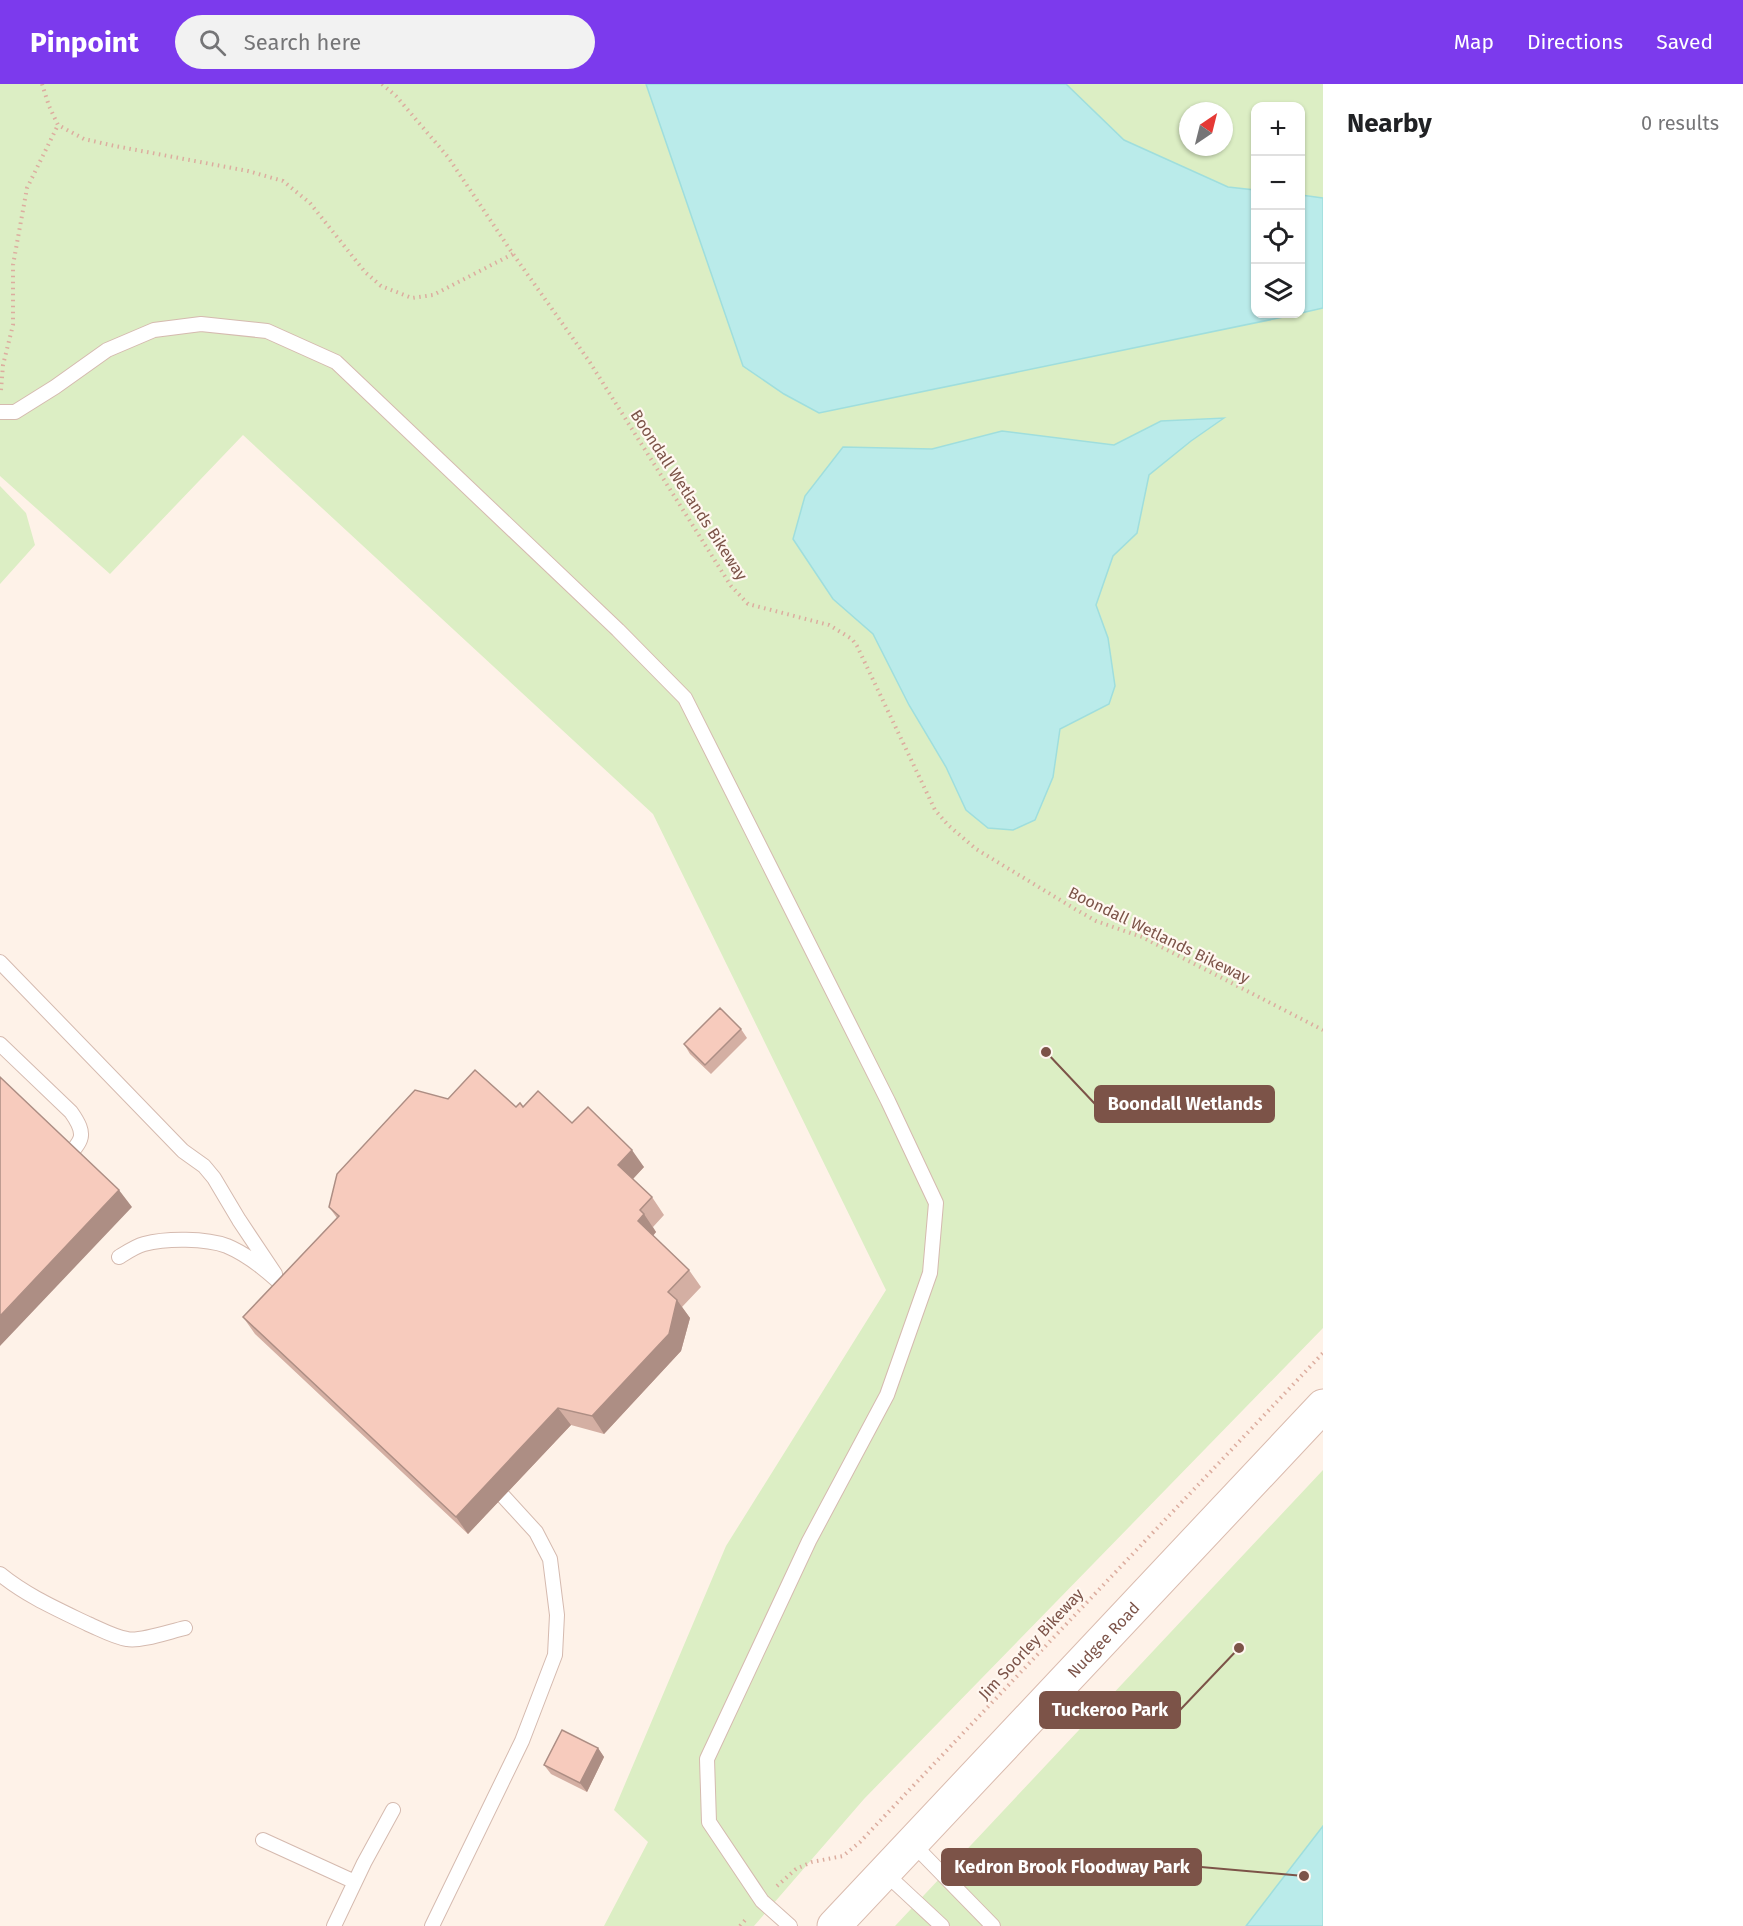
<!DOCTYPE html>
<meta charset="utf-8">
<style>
:root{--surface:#fff;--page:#f2f2f2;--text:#202124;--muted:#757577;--line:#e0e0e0;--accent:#7c3aed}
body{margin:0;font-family:"Fira Sans",sans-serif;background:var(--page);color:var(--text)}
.controls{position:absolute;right:18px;top:18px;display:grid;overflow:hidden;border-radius:12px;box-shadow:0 2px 4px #0004}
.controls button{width:54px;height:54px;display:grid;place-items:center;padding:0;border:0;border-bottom:2px solid var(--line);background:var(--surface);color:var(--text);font:30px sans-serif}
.compass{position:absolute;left:1179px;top:18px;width:54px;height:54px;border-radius:50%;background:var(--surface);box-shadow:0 2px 4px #0004;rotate:35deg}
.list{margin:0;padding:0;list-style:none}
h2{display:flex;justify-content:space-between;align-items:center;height:78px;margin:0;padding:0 24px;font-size:26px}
h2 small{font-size:20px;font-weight:400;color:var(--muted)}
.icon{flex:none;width:33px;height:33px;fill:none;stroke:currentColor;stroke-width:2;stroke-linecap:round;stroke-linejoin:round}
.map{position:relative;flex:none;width:1323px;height:1842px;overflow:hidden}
header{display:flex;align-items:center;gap:36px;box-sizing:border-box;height:84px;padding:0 30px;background:var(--accent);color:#fff}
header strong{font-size:28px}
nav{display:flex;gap:33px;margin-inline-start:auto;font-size:21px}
.search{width:420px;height:54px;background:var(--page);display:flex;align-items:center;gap:15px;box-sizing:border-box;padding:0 21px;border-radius:33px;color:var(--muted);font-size:22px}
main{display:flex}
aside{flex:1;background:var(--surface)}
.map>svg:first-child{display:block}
.green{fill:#dceec4;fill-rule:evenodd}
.water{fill:#baebea;stroke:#9fdedd;stroke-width:1.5}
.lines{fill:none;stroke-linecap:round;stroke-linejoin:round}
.lane-casing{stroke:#d5baaf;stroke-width:16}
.secondary-casing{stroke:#dabbae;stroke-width:35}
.path{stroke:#dcad9f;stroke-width:4;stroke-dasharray:1.5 4.5;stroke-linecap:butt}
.lane{stroke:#fff;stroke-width:14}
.secondary{stroke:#fff;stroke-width:33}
.wall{fill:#d4afa3}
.shaded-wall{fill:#ad8e84}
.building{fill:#f7cbbd;stroke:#ad8e84;stroke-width:1.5}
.labels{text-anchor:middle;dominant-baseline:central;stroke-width:4.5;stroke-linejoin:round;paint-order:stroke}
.street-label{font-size:16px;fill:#7c5348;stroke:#fff7f0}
.leader{fill:none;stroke:#7c5348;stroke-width:2}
.callout-dot{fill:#7c5348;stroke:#fff7f0;stroke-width:2}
.callout{fill:#7c5348;stroke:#7c5348;stroke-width:2}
.callout-label{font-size:18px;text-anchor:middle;font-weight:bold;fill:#fff}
</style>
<header>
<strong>Pinpoint</strong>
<div class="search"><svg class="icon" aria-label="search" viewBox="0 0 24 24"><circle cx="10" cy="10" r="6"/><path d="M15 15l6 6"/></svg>Search here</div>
<nav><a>Map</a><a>Directions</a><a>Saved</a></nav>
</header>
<main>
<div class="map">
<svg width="1323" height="1842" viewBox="0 0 1323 1842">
<rect width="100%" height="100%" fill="#fef2e8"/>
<!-- green -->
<path class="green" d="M0,0H1323V1244L864,1715L754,1842H604L648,1758L614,1726L726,1462L886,1206L653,730L243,351L110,490L0,392ZM1256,22H1300V230H1256ZM1188,27H1224V63H1188Z
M0,402L26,429L35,461L0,500Z
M1323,1386V1842H895Z"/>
<!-- water -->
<path class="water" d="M646,0H1066L1124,56L1228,103L1255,106L1256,230H1298L819,329L784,310L743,282Z
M1301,111L1323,114V224L1301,229Z
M1224,334L1191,357L1149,391L1137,449L1113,472L1096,521L1108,554L1115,602L1109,620L1060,645L1053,693L1035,736L1013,746L988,744L966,726L946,683L909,621L873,550L833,515L793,455L805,412L843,363L932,365L1002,347L1114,361L1161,337Z
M1323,1742V1842H1246Z"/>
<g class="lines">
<!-- lane casing -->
<g class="lane-casing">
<path id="lane" d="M0,328H15L55,303L107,266L154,246L201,240L267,247L336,278L618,546L685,614L888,1017L936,1119L930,1189L887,1311L809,1457L707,1675L709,1738L762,1817L790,1842
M0,878L183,1067L204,1082L214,1094L239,1136L275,1190
M0,960L71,1028C88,1052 82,1057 64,1076
M119,1173C127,1168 136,1162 144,1160C166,1154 206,1154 227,1162C251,1172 273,1192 291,1209
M0,1490C27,1512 57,1525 88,1540C100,1545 114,1553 127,1555C140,1558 171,1547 185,1544
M263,1756L355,1798
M912,1759L993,1842
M885,1789L942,1842
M334,1842L364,1779L393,1726
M432,1842L522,1657L555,1571L557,1531L550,1475L536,1448L492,1400"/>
</g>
<!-- secondary casing -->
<g class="secondary-casing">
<g id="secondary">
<path id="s1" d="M834,1842L1323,1322"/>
</g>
</g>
<!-- path -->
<path class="path" d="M42,0L49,22L58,41L84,55L115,62L248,87L283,97L310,119L365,188L381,202L412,214L433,211L513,170
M382,0L396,12L448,73L513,170L589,277L731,502L748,520L829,541L852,555L857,562L935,726L948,741L976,765L1075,825L1096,837L1142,853L1323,946
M1,306L3,281L13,241V181L27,104L58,41
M777,1802L796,1785L812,1778L843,1772L860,1758L1323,1269
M740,1842L747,1834"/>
<!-- lane -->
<use href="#lane" class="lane"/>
<!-- secondary -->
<use href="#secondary" class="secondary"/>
</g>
<!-- wall -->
<path class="wall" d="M741,945L747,954L711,990L690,970L684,960Z
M448,1015L516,1023H523L572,1039L644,1083L633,1095L652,1113L664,1131L653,1143L656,1148L653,1152L689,1186L701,1203L682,1223L690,1234L681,1267L604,1350L571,1341L468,1450L255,1250L243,1233L337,1134L329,1123Z
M598,1664L604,1673L587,1708L551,1690L544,1681Z"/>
<!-- shaded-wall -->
<path class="shaded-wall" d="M632,1066L644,1083L630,1098L618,1081Z
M119,1106L132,1123L0,1262V1232Z
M644,1130L656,1148L650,1155L638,1137Z
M677,1216L690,1234L681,1267L604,1350L592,1332Z
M558,1324L571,1341L468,1450L456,1433Z
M598,1664L604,1673L587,1708L580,1699Z"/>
<!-- building -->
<path class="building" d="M720,924L741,945L705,981L684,960Z
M475,986L516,1023L520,1019L523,1023L538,1007L572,1039L588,1023L632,1066L618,1081L652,1113L640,1126L644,1130L638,1137L689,1186L668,1208L677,1216L669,1250L592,1332L558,1324L456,1433L243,1233L339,1132L329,1123L337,1090L415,1006L448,1015Z
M0,993L119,1106L0,1232Z
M562,1646L598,1664L580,1699L544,1681Z"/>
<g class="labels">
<!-- street labels -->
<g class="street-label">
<text transform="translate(689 411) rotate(57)">Boondall Wetlands Bikeway</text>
<text transform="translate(1159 851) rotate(26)">Boondall Wetlands Bikeway</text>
<text stroke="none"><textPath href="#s1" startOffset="393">Nudgee Road</textPath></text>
<text transform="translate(1031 1560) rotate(-47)">Jim Soorley Bikeway</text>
</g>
</g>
<!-- callouts -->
<path class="leader" d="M1046 968L1095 1020M1239 1564L1180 1626M1304 1792L1201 1783"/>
<g class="callout-dot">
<circle cx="1046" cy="968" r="6"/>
<circle cx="1239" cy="1564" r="6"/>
<circle cx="1304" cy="1792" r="6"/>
</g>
<g class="callout">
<rect x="1095" y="1002" width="179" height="36" rx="6"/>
<rect x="1040" y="1608" width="140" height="36" rx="6"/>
<rect x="942" y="1765" width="259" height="36" rx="6"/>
</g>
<g class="callout-label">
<text x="1185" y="1026">Boondall Wetlands</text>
<text x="1110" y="1632">Tuckeroo Park</text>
<text x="1072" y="1789">Kedron Brook Floodway Park</text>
</g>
</svg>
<div class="controls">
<button>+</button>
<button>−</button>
<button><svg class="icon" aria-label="locate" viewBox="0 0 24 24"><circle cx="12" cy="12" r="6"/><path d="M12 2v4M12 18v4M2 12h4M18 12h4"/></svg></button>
<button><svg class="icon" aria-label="layers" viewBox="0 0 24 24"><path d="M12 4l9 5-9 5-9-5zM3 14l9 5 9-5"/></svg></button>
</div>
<svg class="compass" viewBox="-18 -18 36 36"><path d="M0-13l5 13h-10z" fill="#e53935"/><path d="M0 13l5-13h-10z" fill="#757577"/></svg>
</div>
<aside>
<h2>Nearby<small>0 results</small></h2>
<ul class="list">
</ul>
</aside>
</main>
